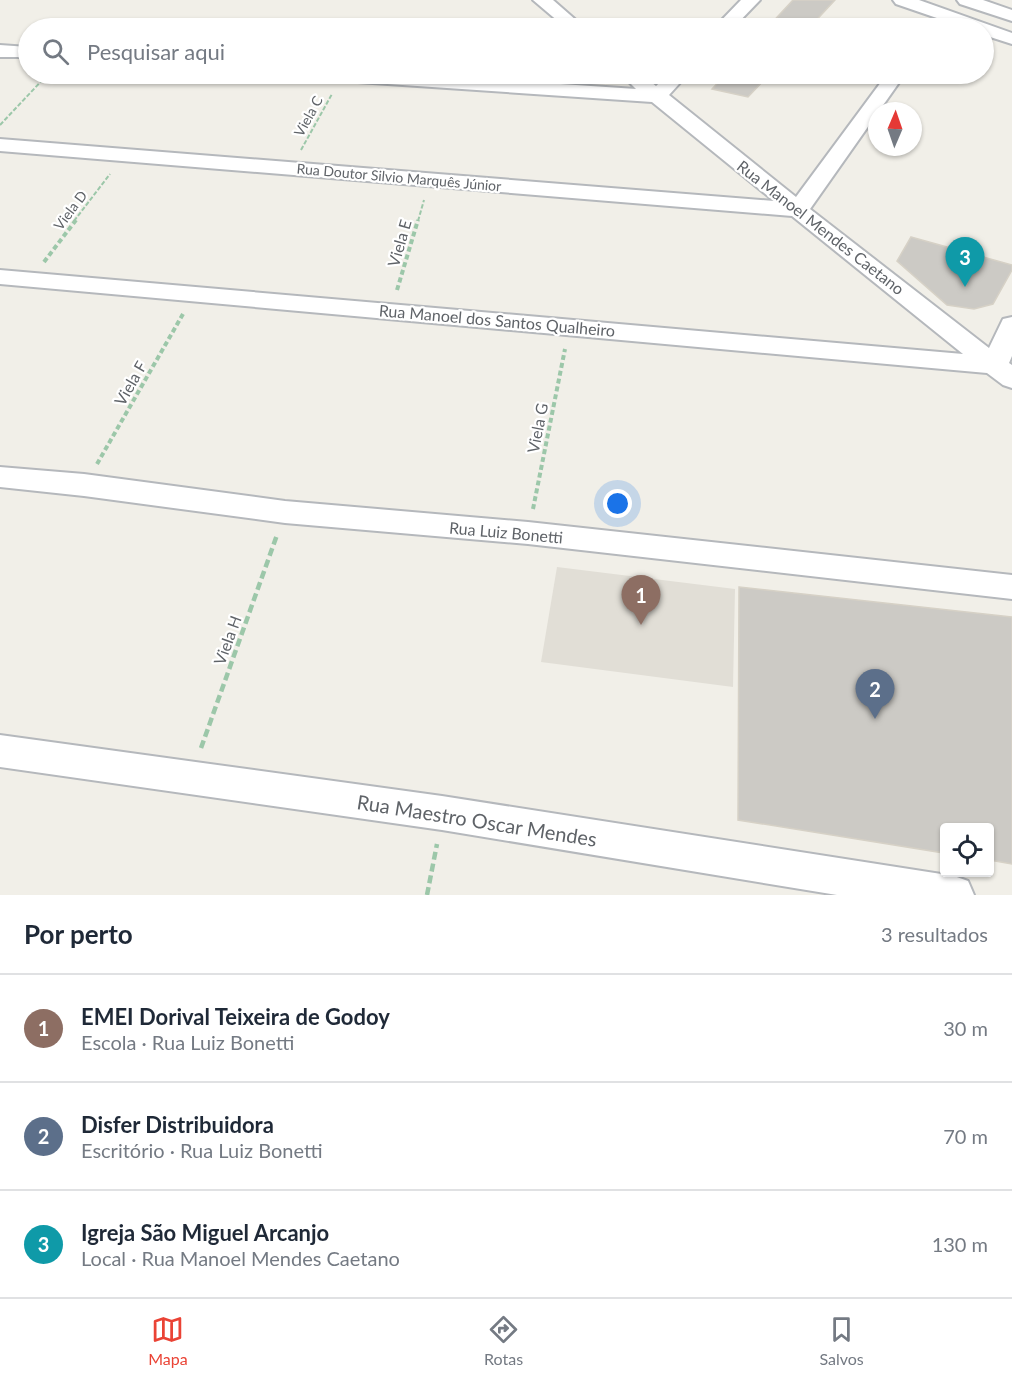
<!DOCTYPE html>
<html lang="pt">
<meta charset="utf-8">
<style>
:root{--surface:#fff;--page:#f2f2f3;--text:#1f2937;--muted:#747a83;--line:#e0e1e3;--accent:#ea4335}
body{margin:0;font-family:Lato,sans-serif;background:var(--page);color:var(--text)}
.controls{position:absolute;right:18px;bottom:18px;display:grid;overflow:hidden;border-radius:6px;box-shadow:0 2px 4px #0004}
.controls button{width:54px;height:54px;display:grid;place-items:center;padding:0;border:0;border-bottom:2px solid var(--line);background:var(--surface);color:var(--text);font:30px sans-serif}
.compass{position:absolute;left:868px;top:102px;width:54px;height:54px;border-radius:50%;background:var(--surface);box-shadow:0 2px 4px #0004;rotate:2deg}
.you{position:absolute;left:618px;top:504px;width:21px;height:21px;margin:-15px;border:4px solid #fff;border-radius:50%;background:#1a73e8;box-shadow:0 0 0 9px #1a73e833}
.badge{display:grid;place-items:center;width:39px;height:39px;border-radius:50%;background:var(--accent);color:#fff;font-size:20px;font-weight:700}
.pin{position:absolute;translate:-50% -50px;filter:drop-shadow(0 2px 3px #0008)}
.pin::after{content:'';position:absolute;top:32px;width:21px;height:18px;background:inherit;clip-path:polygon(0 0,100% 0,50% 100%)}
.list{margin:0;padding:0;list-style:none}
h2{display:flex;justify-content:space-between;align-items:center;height:78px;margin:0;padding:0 24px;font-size:26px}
h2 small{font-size:20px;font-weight:400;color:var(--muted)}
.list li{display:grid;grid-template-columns:39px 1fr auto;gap:18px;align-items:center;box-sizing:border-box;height:108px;padding:0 24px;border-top:2px solid var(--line)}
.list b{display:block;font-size:22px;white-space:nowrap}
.list p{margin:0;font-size:20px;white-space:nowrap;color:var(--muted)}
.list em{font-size:20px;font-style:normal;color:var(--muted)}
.icon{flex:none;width:33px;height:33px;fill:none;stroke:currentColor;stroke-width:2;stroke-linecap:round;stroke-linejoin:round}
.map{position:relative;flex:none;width:1012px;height:895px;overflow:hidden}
.search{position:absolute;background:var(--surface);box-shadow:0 2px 4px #0004;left:18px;right:18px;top:18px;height:66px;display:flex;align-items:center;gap:15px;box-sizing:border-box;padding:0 21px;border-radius:33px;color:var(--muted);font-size:22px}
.sheet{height:402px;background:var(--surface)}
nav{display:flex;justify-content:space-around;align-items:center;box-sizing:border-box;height:84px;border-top:2px solid var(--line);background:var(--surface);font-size:16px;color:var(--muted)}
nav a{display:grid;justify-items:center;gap:3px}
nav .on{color:var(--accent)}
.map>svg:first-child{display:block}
.education{fill:#e1ded6}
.building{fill:#cccac5;stroke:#d6d1c6;stroke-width:1.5}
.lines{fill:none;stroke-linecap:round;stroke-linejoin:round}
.street-casing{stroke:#b5b8bc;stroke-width:4}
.path-far2{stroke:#9cc7a9;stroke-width:2;stroke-dasharray:4.5 2;stroke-linecap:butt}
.path-far1{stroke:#9cc7a9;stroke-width:4;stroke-dasharray:5 3;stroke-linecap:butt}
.path{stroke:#9cc7a9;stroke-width:4.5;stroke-dasharray:8 4;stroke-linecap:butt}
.street{fill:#fff;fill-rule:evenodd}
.labels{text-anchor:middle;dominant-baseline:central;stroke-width:4.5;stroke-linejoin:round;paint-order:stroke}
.far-street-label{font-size:14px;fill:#5f6368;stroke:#fff}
.street-label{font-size:16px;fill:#5f6368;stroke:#fff}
.near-street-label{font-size:20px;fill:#5f6368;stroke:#fff}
</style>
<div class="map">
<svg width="1012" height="895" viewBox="0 0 1012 895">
<rect width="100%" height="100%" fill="#f1efe8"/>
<!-- education -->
<path class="education" d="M557,567L735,589L733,687L541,662Z"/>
<!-- building -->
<path class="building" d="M793,0H835L809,28H767Z
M726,74H770L748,97L712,89Z
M911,237L1012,265V270L993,304L974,309L947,305L897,261Z
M739,587L1012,617V864L990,860V828H944V853L738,820Z"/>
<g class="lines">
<!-- street casing -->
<g class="street-casing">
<path id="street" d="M533,0H553L585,28H566Z
M741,0H760L733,28H714Z
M893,0H919L1012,33V44L984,35V28H966L896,4Z
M957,0H983L1012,10V21L960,4Z
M0,45L28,47V57H0Z
M318,74H407L636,89L621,74H641L656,86L669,74H688L669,95L796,197L887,74H905L810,209L989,348L1003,319L1012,317V356L1009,363L1012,365V388L1003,385L987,373L0,284V270L963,354L792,216L0,151V139L774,201L652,102L328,80L321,78Z
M0,467L84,474L285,501L528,522L1012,575V599L528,544L285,523L84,496L0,487Z
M0,735L442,796L954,876L968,881L974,895H837L442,830L0,767Z"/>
</g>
<!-- path-far2 -->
<path class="path-far2" d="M0,125L48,74
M301,150L332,94
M74,221L110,174
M418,221L424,200"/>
<!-- path-far1 -->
<path class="path-far1" d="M44,262L76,220
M397,290L418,220
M97,464L183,314
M533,509L565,349"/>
<!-- path -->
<path class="path" d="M201,748L277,535
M427,895L437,844"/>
<!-- street -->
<use href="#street" class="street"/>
</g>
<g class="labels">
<!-- far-street labels -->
<g class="far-street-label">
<text transform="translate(308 116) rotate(-61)">Viela C</text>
<text transform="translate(399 177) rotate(5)">Rua Doutor Silvio Marquês Júnior</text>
<text transform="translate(70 210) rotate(-53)">Viela D</text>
</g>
<!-- street labels -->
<g class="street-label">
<text transform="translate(821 227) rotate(38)">Rua Manoel Mendes Caetano</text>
<text transform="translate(399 243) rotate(-74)">Viela E</text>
<text transform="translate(497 320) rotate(5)">Rua Manoel dos Santos Qualheiro</text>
<text transform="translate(130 383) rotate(-60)">Viela F</text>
<text transform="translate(537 428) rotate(-79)">Viela G</text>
<text transform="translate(506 532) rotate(5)">Rua Luiz Bonetti</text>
<text transform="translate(227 640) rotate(-70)">Viela H</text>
</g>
<!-- near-street labels -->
<g class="near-street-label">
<text transform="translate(477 820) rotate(9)">Rua Maestro Oscar Mendes</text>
</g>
</g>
</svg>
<div class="controls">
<button><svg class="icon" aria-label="locate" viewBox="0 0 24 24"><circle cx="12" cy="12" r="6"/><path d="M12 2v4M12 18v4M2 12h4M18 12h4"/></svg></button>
</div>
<svg class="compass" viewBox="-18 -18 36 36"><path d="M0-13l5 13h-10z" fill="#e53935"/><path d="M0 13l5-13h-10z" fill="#747a83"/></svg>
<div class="you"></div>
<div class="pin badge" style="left:641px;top:625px;background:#8d6e63">1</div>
<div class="pin badge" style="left:875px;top:719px;background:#5c6f8a">2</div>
<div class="pin badge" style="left:965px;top:287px;background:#0f9aa8">3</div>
<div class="search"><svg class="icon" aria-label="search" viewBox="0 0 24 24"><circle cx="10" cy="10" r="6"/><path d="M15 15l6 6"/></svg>Pesquisar aqui</div>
</div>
<section class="sheet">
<h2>Por perto<small>3 resultados</small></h2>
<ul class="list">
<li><span class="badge" style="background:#8d6e63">1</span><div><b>EMEI Dorival Teixeira de Godoy</b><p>Escola · Rua Luiz Bonetti</p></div><em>30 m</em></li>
<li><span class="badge" style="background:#5c6f8a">2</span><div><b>Disfer Distribuidora</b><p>Escritório · Rua Luiz Bonetti</p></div><em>70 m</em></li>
<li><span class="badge" style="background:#0f9aa8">3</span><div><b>Igreja São Miguel Arcanjo</b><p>Local · Rua Manoel Mendes Caetano</p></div><em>130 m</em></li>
</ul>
</section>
<nav>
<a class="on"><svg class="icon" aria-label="map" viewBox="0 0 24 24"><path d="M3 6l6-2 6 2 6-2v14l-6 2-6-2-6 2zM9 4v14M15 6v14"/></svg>Mapa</a>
<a><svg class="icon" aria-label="directions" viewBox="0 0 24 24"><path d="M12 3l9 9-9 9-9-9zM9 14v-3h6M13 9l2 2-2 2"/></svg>Rotas</a>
<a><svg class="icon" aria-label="saved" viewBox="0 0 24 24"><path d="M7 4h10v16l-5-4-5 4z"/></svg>Salvos</a>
</nav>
